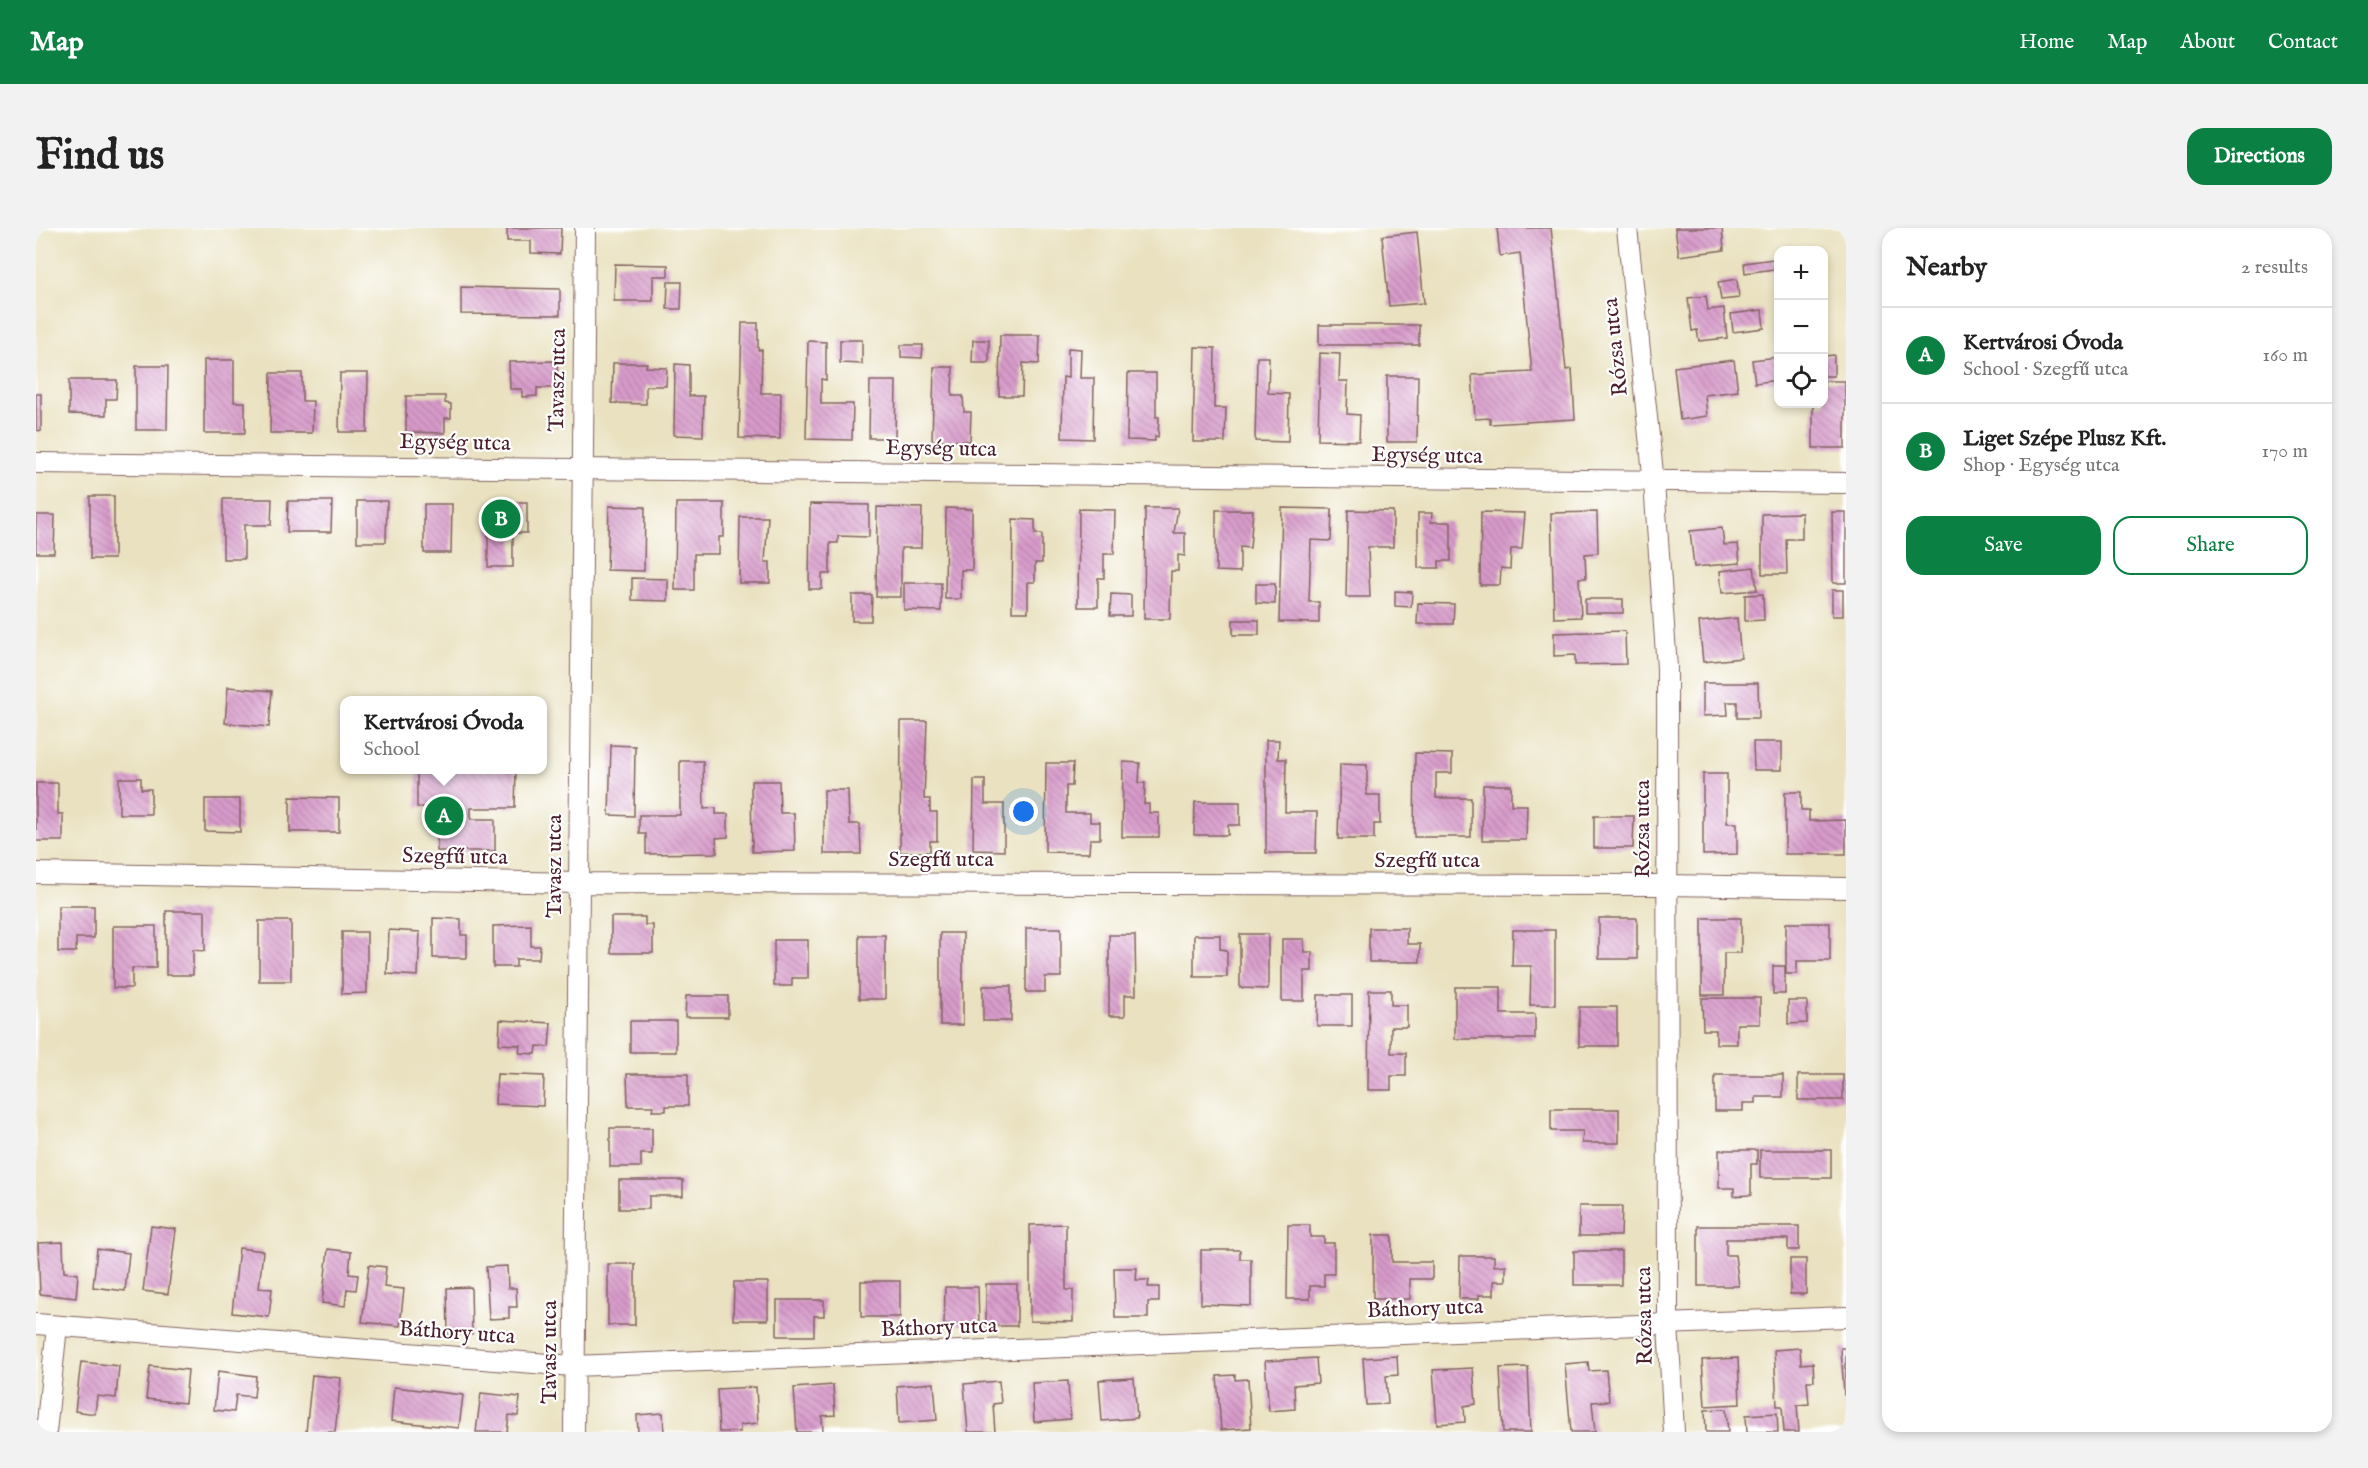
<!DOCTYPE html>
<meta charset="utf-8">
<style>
:root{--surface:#fff;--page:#f2f2f2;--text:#222;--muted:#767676;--line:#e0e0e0;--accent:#0b8043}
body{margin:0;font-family:"IM FELL English",serif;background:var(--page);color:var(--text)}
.controls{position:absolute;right:18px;top:18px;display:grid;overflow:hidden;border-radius:12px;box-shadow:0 3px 9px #0003}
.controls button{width:54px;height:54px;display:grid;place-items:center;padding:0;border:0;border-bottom:2px solid var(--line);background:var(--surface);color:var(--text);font:30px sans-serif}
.you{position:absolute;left:988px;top:584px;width:21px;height:21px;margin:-15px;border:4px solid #fff;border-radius:50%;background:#1a73e8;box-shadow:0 0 0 9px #1a73e833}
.badge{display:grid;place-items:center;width:39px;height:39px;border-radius:50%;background:var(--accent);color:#fff;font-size:20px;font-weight:700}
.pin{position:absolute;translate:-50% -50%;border:3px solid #fff;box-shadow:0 2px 6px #0006}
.popup{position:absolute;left:304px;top:468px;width:207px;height:78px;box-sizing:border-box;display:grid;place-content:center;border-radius:12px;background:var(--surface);filter:drop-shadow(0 2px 4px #0005);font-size:20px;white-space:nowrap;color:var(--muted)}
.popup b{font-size:22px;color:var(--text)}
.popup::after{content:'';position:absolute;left:50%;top:100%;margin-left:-12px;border:12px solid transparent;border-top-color:var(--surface)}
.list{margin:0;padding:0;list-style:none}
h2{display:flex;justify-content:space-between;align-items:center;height:78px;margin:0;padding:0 24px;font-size:26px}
h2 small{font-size:20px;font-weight:400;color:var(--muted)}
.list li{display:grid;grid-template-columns:39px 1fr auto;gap:18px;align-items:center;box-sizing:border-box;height:96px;padding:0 24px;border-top:2px solid var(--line)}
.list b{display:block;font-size:22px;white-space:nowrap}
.list p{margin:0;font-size:20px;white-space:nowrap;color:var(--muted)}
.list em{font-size:20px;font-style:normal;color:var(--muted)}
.actions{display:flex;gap:12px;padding:18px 24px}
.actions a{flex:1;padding:14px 0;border:2px solid var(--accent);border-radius:18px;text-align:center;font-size:21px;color:var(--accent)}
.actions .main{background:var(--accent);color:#fff}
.icon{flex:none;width:33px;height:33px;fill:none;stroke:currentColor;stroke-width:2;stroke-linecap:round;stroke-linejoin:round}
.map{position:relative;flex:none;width:1810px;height:1204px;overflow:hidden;border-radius:18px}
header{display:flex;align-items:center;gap:36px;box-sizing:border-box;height:84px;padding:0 30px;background:var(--accent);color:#fff}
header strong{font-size:28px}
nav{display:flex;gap:33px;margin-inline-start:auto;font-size:21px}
.intro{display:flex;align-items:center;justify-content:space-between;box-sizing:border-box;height:144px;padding:0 36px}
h1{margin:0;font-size:42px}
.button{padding:15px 27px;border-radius:18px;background:var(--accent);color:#fff;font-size:21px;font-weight:700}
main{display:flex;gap:36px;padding:0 36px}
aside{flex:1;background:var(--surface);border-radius:18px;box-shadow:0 3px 9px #0003}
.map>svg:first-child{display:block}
.building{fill:url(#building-back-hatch)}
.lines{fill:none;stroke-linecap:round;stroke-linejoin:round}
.minor-casing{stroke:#82635f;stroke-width:22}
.minor{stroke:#fff;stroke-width:20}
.labels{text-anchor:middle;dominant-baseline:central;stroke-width:4.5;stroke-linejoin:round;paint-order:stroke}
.street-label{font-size:22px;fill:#4a1f2b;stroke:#fff}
</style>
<header>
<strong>Map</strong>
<nav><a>Home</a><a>Map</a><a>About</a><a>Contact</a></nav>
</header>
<div class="intro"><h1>Find us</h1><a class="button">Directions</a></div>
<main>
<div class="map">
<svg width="1810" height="1204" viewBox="0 0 1810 1204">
<defs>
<pattern id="building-back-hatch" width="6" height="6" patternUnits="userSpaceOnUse" patternTransform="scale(1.5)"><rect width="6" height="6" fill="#d89bcb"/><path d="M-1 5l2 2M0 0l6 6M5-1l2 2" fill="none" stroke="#b17ea5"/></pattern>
</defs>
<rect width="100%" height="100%" fill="#fff"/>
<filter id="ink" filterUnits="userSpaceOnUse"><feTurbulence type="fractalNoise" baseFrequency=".0167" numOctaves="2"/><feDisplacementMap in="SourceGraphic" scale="12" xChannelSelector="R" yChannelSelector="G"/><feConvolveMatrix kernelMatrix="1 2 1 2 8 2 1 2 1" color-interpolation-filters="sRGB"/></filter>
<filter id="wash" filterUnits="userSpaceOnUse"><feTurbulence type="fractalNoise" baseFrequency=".008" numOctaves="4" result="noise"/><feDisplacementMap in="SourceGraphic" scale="24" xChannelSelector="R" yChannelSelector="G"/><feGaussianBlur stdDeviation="1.35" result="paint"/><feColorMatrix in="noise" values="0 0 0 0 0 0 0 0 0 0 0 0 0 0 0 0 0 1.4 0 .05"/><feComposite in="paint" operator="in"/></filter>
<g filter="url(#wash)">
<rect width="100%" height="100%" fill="#e9e1bf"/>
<g id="blocks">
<!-- building -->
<path class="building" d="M471,0H525L524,26L495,25V13H471Z
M1461,0H1515L1530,142L1536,141L1539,191L1454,196V190L1439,191L1436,147L1496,144L1484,25L1464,28Z
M1639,0H1686L1688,22L1643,28Z
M1381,4L1388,75L1353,78L1346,8Z
M1737,31L1738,41L1709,45L1708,35Z
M579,36L632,37V48H617V73H578Z
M1701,51L1703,70L1685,72L1682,54Z
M632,54H646L645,81H631Z
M425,59L524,61V87L425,86Z
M1670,68L1672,82L1688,80L1691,110L1663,113L1661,102L1656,103L1652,70Z
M1726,82L1728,100L1697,104L1695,86Z
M706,95H722V122H726L725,165H745L744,211L703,210Z
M1283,97H1383V117H1283Z
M964,107H1004L1003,136L987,135L986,168H963Z
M804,112H826V136L804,135Z
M937,112H953V135H936Z
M772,113L790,114V152L785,151V176H817L816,212L770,211Z
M865,117H887L886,130L865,129Z
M1159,119L1179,120L1178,180H1190L1189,214H1157Z
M1032,120L1045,121L1044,150H1058L1057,211L1026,210L1027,149L1032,150Z
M1284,125L1304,126L1303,153H1312L1311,186L1324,187L1323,213L1282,212Z
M1798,127V148H1788V128Z
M1221,129H1233L1232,165L1253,166L1252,214L1219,213Z
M1742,129V152L1719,155L1716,132Z
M168,132H198V174H209V205H168Z
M1698,132L1702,163L1669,167L1671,188L1644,192L1638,139Z
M521,133L522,160H501V168L486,169V161H474L473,134Z
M577,135H611L610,139L631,140L630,158H610V176L576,175Z
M639,136L653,137V168H668L667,208L638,207Z
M100,138H132L131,202H100Z
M898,139H917L916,168H927L928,184H935L934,213L896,212Z
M235,145H266V173H277L276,205H234Z
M304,145H332L331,204H303Z
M1092,145H1120V189H1123L1122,209L1119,208V213L1091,212Z
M1351,148H1382L1381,214H1351Z
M33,152H81L80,171H70V187L33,186Z
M834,153H860L859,210H833Z
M1788,153H1809V220H1777V176H1788Z
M0,166H5V203L0,202Z
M370,168H409V175L415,176V190H409V205L370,204Z
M54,268H78V331H54Z
M187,271H236L235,297H208V331H187Z
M252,273H296L295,304H251Z
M321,273H351L350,314H321Z
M452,274H491V305H477V339H452Z
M640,275H688V309H683V326H658V362H639Z
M388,276H416L415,325H388Z
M774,276L833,277V309L802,308V315H794V346H786V361H773Z
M573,278L609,279L608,343L571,342Z
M841,279L886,280L885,320H865V369H840Z
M910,280L936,281V342H925V371H909Z
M1109,280H1142L1138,305H1149V328L1142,327V343H1135L1134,391H1108Z
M1246,280L1296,281L1295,313L1275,312L1273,374H1283V395L1243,394Z
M1043,281L1079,282L1078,326H1068V350H1062V379H1042Z
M1180,282H1217L1214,320L1204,319V344L1180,343Z
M1312,282L1357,283V319H1332L1334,369H1310Z
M1445,284L1489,285L1486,321H1475L1474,341L1465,340L1464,357H1444Z
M1561,284L1562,325L1549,326L1550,350H1543L1545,389L1518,390L1515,285Z
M1796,284H1810V355H1797Z
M1382,285H1396L1395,294H1415V333H1403V340H1382Z
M1766,285V311H1750L1751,346H1726V286Z
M0,287H19L18,325H0Z
M704,289H732L729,334H734V355H703Z
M977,291L999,292V306H1006V335H999V354H992V384H976Z
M1686,300L1688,317L1702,316L1704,335L1658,339L1654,303Z
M1718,339L1721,362L1686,365L1684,343Z
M596,350L632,351V373L596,372Z
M868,355H905V383L868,382Z
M1220,356H1239V376L1220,375Z
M1796,362H1807V388H1796Z
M1359,363L1376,364L1375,379L1359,378Z
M1075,366L1095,367V388H1074Z
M1727,366L1728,392L1709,393V367Z
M816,367H836L835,393H816Z
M1549,371H1587V385H1549Z
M1382,375L1418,376L1417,396H1381Z
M1701,390L1705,430L1667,434L1663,394Z
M1197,392H1223V407H1197Z
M1589,403L1590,436L1539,437V427L1518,428V405Z
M1667,455H1722L1723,490H1701V474H1691L1692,487L1667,488Z
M192,459L236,463L233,499L189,495Z
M865,493H891L888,571H894V584H901V613H894V624H864Z
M1230,512H1243L1242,531H1250L1249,584H1281L1280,625H1230Z
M1717,514H1746V542H1718Z
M575,517L599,518L598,588L573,587Z
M1379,525L1416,526V545H1400V570H1435V609H1378Z
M644,533H667L668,581L680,580V586H692V609L680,610L681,625L610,626V606H603V587H644Z
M1087,534L1104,535L1103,555H1109L1108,576H1113V585H1123V609H1086Z
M1010,535H1037L1036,558H1030V585H1054V594H1064V611H1054L1053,625L1009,624Z
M1304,536L1331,537V567H1344V596H1338V611H1302Z
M381,542H480L479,580H435V591H459V623H401V591H424V580L381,579Z
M1667,546H1691V595H1701V626L1667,627Z
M83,550H105V561H115V586H83Z
M938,552H949V576H968V623L937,622Z
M715,553H743L744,585H758L759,623L716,624Z
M0,555H22V586H27V613H0Z
M1447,557H1475V577H1491L1490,612H1446Z
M788,562H812L813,596H824L825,626H788Z
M1749,564H1765V582H1773V593L1810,592V626H1749Z
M254,569L303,570V604H254Z
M169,571H204V604L169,603Z
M1159,574H1204V597H1192V607H1158Z
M1558,588H1598L1597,620H1558Z
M22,678H58V710H40V724H22Z
M130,683H169V723L157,722V747H130Z
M575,689H609V697H617V725H575Z
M397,690L425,691V707H431V730H397Z
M1563,690H1601V731H1563Z
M1666,690H1705V725H1688V767H1666Z
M223,693H255V753H223Z
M1750,695H1794V733H1761V746H1750Z
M495,697V718H504L503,731H480V739H457V698Z
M77,698H120V740H96V760H77Z
M990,700H1025V749H1009V764H990Z
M1333,700H1371V716H1384V734H1333Z
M353,702L384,704L382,748L351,746Z
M1477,702H1519V777H1494L1495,738H1476Z
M306,704H331V765L306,766Z
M904,705H927V797H904Z
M1204,706H1232V761L1204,760Z
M823,707H849V771H823Z
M1073,707H1099L1100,767H1089V788H1073Z
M1158,707H1184V721L1191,722V749H1158Z
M1246,711H1268V724H1276V743H1268V773H1246Z
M738,712H772V750H756V758H738Z
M1737,738H1749V766H1737Z
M947,758H975V793H947Z
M1419,759H1465V786H1499V811H1419Z
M1333,762H1355V777H1371V799H1355V825H1370V848H1355V862H1332Z
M1282,767H1316V798H1281Z
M650,768H692V789H649Z
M1666,770H1724V796H1701V816H1680V802H1667Z
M1752,773H1771V795L1752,796Z
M1543,779H1581V818H1543Z
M464,792L515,795L513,819L501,818L500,826L483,825L484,817L463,816Z
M594,793H640V824H594Z
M461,846L508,848L507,878L459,876Z
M591,846H652V878H630V883H616L617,878H592Z
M1679,847H1747V869H1720V875H1707V883H1679Z
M1762,847H1807V872H1762Z
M1515,881H1583V915H1546L1547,903H1515Z
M574,900H616V926H605V939H574Z
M1683,922H1721V936H1715V967L1698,968V960H1683Z
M1724,922H1795V950H1724Z
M583,952H647V968H613V981H583Z
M1543,978H1586L1585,1008H1543Z
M1030,996V1062H1037V1094L994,1093V997Z
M1252,997H1274V1009H1288V1015H1298V1046H1288V1058H1274V1071H1251Z
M115,998L140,1001L132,1066L107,1063Z
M1662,998H1763V1022H1752V1011H1690V1027H1699L1703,1058H1662Z
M1337,1007H1356V1034H1396V1051H1374V1071H1337Z
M27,1014L28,1044L42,1046L40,1070L4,1066L2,1015Z
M203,1020L227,1023L223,1060L236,1061L233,1089L196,1085Z
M61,1021L93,1025L89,1063L57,1059Z
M292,1021L315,1024L313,1046L322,1047L320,1062L311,1061L309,1078L286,1075Z
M1165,1022H1204V1031H1215V1078L1165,1076Z
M1538,1023H1585V1057H1538Z
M1424,1028H1458V1038L1470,1037V1053H1458V1067H1443V1071H1423Z
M1754,1031H1770V1066H1754Z
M572,1036H599V1097H572Z
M333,1037L350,1039L348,1059L368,1061L364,1098L326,1094Z
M471,1038L472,1060H480L481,1079H473V1090L453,1091L450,1039Z
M1078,1040H1101L1100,1052H1113L1112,1059H1123V1074H1112V1090H1079Z
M825,1053H864V1089H825Z
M698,1054H732V1092H697Z
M950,1056H981V1098H950Z
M435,1059L436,1106L412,1107L411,1060Z
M909,1059H942L943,1097H908Z
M741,1072H788V1088H778V1108H741Z
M1764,1120L1765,1136L1777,1135L1778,1153H1771L1773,1176L1761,1177L1763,1204H1748L1746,1178H1741L1738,1122Z
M1805,1120H1810V1167H1808Z
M1361,1128L1362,1147L1350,1148L1352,1176L1330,1177L1327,1130Z
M1280,1130L1282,1155L1258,1157L1259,1181L1233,1183L1229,1133Z
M1702,1130L1704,1176L1669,1178L1666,1132Z
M45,1134L83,1138L80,1170L61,1168L59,1186L39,1183Z
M1552,1134L1553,1143L1570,1142L1573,1173L1556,1174L1559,1204H1535L1529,1136Z
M114,1138L152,1142L149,1175L110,1171Z
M1492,1139L1495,1204H1467L1464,1140Z
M1437,1140L1440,1176L1428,1178L1429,1194L1401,1196L1397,1142Z
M182,1143L220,1148L218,1169L200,1167L198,1184L178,1182Z
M276,1147L305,1150L299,1204H270Z
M1199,1147V1152L1212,1151L1215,1200L1185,1202L1181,1148Z
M1098,1150L1101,1190L1066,1193L1063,1152Z
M963,1153L965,1175L957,1176L959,1204H932L928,1156Z
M1032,1153L1034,1191L998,1194L996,1155Z
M898,1155L901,1192L863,1195L861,1158Z
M797,1157L799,1187L786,1188L787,1204H761L758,1160Z
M358,1159L427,1167L423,1200L355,1193Z
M720,1159L722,1195L704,1197V1204H683L681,1161Z
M445,1165L484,1169L482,1188L473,1187L471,1204H440Z
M1690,1181L1692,1204H1670L1669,1182Z
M627,1185L628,1204H602L601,1187Z
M1741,1185L1742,1204H1711L1710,1187Z"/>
</g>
</g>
<g filter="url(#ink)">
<use href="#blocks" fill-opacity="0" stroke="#82635f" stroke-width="1.5"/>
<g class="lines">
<!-- minor casing -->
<g class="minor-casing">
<path id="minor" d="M1591,0L1618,255L1631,440L1632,1096L1638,1204
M0,235L1810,255
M0,645L543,655L1631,657L1810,660
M0,1096L537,1138L1810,1089
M10,1204L21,1098
M538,1204L549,0"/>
</g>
<!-- minor -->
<use href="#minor" class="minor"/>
</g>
</g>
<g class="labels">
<!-- street labels -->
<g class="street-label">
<text transform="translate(1580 119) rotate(-96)">Rózsa utca</text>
<text transform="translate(522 152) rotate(-89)">Tavasz utca</text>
<text transform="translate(419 215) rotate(1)">Egység utca</text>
<text transform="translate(905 221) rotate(1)">Egység utca</text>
<text transform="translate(1391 228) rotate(1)">Egység utca</text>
<text transform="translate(1607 601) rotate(-90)">Rózsa utca</text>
<text transform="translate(419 629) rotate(1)">Szegfű utca</text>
<text x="905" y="632">Szegfű utca</text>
<text x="1391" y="633">Szegfű utca</text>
<text transform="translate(519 638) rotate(-90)">Tavasz utca</text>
<text transform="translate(1389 1081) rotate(-2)">Báthory utca</text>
<text transform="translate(1609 1088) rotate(-91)">Rózsa utca</text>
<text transform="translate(903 1100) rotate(-2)">Báthory utca</text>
<text transform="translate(421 1105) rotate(4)">Báthory utca</text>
<text transform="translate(514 1124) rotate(-90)">Tavasz utca</text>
</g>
</g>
</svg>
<div class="controls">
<button>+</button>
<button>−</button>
<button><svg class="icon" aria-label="locate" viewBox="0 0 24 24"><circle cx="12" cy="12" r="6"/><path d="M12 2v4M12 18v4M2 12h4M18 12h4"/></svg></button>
</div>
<div class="you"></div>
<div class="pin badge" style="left:408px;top:588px">A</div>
<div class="popup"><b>Kertvárosi Óvoda</b>School</div>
<div class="pin badge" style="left:465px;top:291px">B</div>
</div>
<aside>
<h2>Nearby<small>2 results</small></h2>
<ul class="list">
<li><span class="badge">A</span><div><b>Kertvárosi Óvoda</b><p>School · Szegfű utca</p></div><em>160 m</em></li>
<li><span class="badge">B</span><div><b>Liget Szépe Plusz Kft.</b><p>Shop · Egység utca</p></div><em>170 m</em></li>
</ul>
<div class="actions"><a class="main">Save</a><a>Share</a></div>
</aside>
</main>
